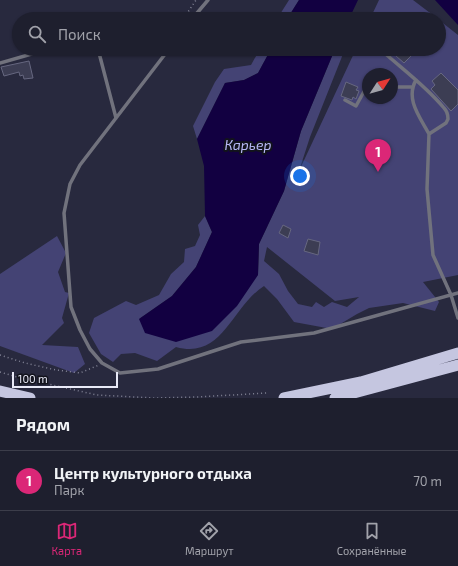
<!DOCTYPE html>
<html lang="ru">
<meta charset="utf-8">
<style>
:root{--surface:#1e1f2e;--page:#2b2c3a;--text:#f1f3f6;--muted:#a1a2aa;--line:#3c3d4a;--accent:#db2777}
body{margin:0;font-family:"Exo 2",sans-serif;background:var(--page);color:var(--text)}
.compass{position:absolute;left:362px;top:68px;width:36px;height:36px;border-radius:50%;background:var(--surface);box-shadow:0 1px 3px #0004;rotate:54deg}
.scale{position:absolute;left:12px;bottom:10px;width:106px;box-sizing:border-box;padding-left:4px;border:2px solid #e9eaf8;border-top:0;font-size:11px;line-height:14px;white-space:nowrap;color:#e9eaf8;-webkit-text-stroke:3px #12131c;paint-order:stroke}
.you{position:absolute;left:300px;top:176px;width:14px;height:14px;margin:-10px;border:3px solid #fff;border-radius:50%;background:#1a73e8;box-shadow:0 0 0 6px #1a73e833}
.badge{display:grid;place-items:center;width:26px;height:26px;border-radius:50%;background:var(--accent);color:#fff;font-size:13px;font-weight:700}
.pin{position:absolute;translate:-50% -33px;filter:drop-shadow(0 1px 2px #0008)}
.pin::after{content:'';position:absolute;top:21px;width:14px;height:12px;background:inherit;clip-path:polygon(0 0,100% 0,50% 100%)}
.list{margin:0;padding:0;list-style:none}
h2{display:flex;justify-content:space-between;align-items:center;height:52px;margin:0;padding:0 16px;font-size:17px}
h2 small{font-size:13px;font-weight:400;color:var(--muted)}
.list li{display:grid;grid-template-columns:26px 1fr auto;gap:12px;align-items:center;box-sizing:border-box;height:60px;padding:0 16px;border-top:1px solid var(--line)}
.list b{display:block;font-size:15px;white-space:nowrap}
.list p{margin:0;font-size:13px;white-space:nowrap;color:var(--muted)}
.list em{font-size:13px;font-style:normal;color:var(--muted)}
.icon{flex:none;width:22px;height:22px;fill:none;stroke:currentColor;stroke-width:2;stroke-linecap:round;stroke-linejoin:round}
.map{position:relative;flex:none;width:458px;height:398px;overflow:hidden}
.search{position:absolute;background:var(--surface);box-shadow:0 1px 3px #0004;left:12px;right:12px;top:12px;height:44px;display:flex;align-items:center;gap:10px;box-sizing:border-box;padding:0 14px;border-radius:22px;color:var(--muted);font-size:15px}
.sheet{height:112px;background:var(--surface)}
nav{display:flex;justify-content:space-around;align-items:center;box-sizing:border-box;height:56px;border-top:1px solid var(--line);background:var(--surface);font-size:11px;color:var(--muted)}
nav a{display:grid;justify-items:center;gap:2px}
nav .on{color:var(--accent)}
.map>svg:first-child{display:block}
.green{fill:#444374;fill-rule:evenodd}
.water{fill:#120041}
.building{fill:#3c3d53;stroke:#666780}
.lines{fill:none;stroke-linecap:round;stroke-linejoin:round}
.path{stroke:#848597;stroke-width:1.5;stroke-dasharray:1 3;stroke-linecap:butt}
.service{stroke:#71727d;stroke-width:3.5}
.trunk{stroke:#c5c6e0;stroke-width:11}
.labels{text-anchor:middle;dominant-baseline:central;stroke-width:4;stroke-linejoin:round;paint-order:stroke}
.water-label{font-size:14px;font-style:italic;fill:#b7b8f5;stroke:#12131c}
</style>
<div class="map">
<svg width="458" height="398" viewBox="0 0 458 398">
<rect width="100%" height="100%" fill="#28293e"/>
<!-- green -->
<path class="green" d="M289,0H299L287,19H277Z
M379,0H413L438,19H370Z
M439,20L458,35V275L423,282L439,302L435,311L403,303L369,308L357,314L332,329L294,322L277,299L264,286C231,307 223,360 176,347L157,361L135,353L121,354L113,362L101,354L89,333L94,318L126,301L136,305L159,295L171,274L184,262L185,249L195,246L200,235L198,225L205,216L212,232L196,267L172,296L139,319L258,275L259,244L284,191L301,131L335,49H345L310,137L299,171L356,49H439ZM368,74H392V98H368ZM267,247L335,301L359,297L347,307L332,302L324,307L316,302L312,307L298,304L288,291L279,274L264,261Z
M260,49H271L258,73L244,80L225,83L197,139L193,126L215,82L224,69L251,65Z
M57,236L66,253L58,272L65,292L69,293L62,318L64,323L42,345L78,347L85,364L74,373L0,346V274Z"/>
<!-- water -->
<path class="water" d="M299,0H358L349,19H287Z
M435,0H458V25L457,24Z
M271,49H335L301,131L284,191L259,244L258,275L237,306L212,331L176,342L145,333L139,319L172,296L196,267L212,232L205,216L204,166L197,139L225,83L244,80L258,73Z"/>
<!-- building -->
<path class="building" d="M403,49H418L404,63L396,56Z
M29,61L33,78L24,79L23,75L20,76L19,72L4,76L1,67Z
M441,73L458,90V104L451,111L431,89L435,85L432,81Z
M346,82L358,87L356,90L359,91L356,99L353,97L352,100L341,96Z
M283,225L291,229L288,238L279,233Z
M308,239L320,242L318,255L304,251Z"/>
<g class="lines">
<!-- path -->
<path class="path" d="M184,18L196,0
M0,355L25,363L56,370L80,373L99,365
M0,372L17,377L97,395L154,398L197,397L267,393"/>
<!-- service -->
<path class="service" d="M192,19L208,0
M98,49L116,118
M169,49L80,165L70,184L64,213L71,307L80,330L90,349L102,363L120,373L158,369L241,342L314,333L458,293
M380,49C401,68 426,86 444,108C447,111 448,115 448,119L446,123L429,134L427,189L433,255L451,295L458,318
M0,63L49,49
M416,80C405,99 420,117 429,134
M392,87H411
M345,100L356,106L367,86H368"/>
<!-- trunk -->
<path class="trunk" d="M0,391L30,398
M284,398L361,382L458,353
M335,398L458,365"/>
</g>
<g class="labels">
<!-- water labels -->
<g class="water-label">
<text x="248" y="144">Карьер</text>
</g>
</g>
</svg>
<svg class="compass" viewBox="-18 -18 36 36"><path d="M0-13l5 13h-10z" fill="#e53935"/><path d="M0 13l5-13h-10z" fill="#a1a2aa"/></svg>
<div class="scale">100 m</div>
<div class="you"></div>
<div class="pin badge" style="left:378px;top:172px">1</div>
<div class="search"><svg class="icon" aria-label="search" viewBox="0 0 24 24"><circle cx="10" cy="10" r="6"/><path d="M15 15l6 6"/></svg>Поиск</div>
</div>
<section class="sheet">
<h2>Рядом<small></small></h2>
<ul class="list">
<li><span class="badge">1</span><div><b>Центр культурного отдыха</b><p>Парк</p></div><em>70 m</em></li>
</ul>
</section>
<nav>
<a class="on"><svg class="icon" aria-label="map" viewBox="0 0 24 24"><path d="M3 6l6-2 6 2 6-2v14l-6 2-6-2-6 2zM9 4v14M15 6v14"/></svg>Карта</a>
<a><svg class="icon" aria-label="directions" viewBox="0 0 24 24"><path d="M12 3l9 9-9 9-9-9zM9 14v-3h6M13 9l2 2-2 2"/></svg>Маршрут</a>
<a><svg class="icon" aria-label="saved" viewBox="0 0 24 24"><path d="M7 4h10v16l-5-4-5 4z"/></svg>Сохранённые</a>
</nav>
